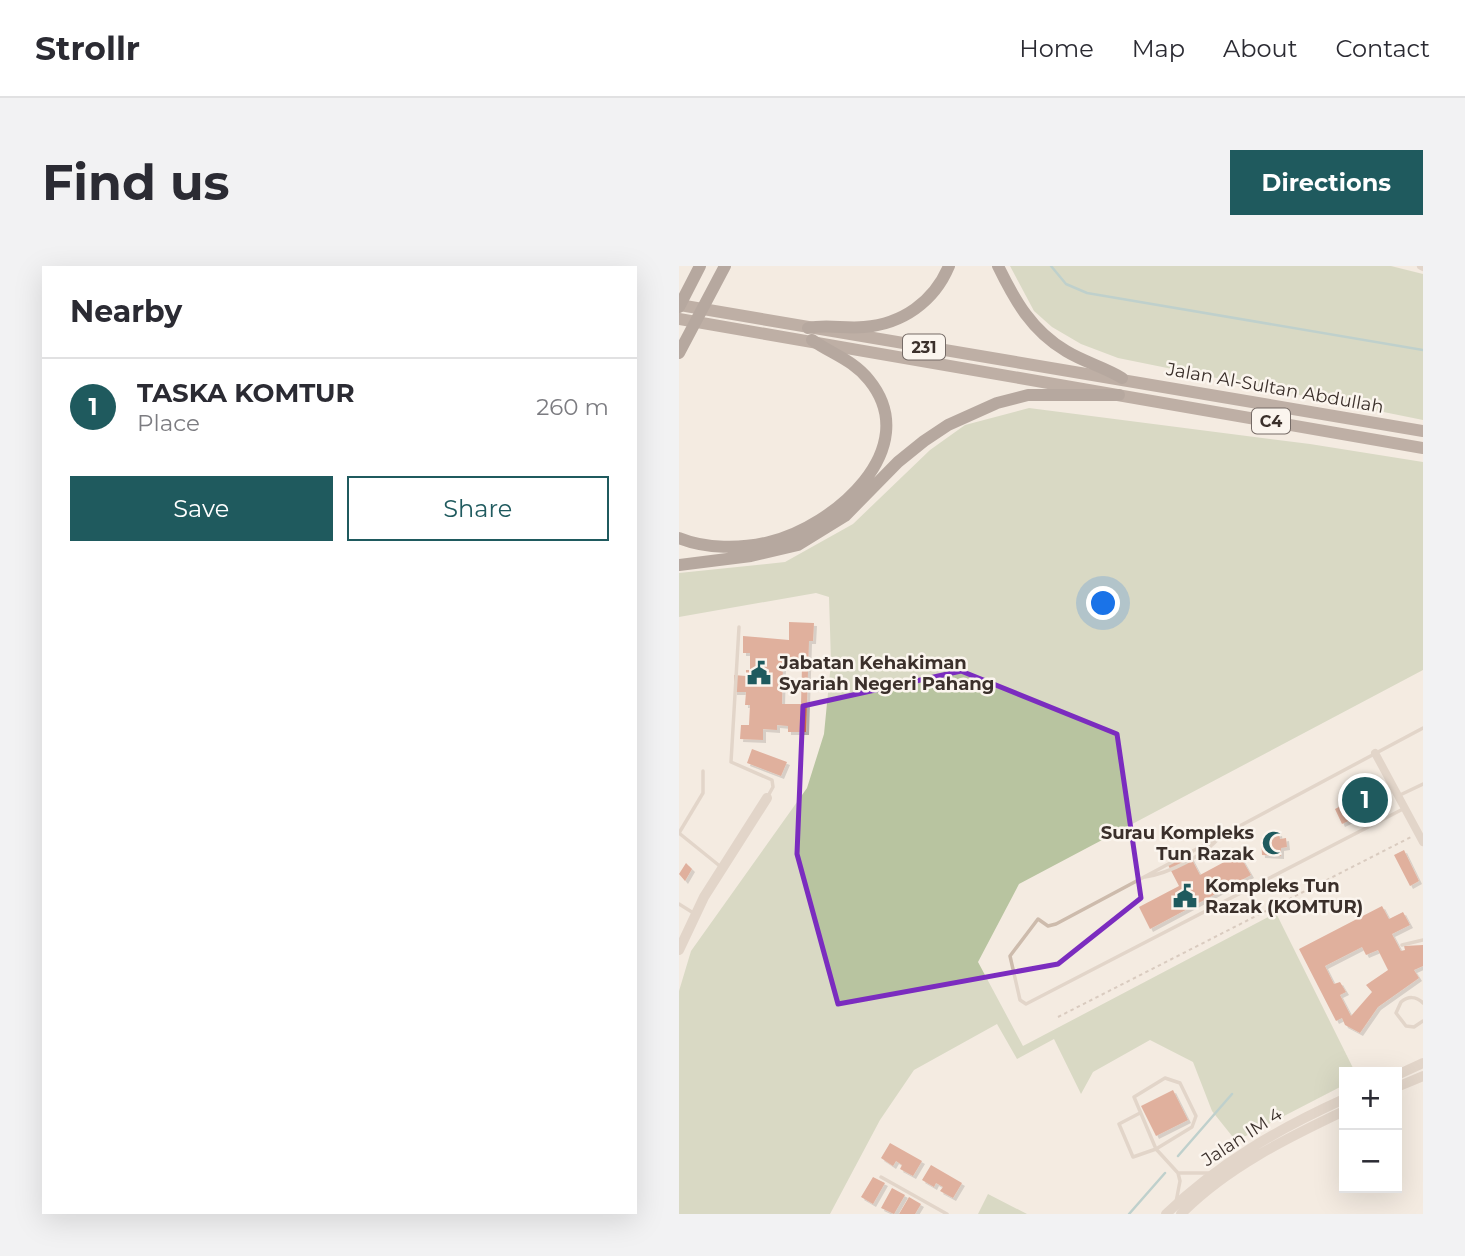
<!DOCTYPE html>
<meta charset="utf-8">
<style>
:root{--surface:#fff;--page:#f2f2f3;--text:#2b2b33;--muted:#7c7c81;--line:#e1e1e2;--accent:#1f5a5e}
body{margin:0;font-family:Montserrat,sans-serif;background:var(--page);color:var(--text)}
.controls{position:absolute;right:21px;bottom:21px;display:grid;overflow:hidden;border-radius:0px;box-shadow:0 7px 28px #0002}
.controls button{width:63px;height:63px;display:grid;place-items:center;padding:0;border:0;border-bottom:2px solid var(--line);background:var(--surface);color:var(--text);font:35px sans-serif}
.you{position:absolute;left:425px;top:338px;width:24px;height:24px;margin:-18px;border:5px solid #fff;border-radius:50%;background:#1a73e8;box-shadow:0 0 0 10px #1a73e833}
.badge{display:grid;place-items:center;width:46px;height:46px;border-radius:50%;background:var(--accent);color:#fff;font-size:23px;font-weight:700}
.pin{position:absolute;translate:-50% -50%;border:4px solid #fff;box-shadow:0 2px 7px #0006}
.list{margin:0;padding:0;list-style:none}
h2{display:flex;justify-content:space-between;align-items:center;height:91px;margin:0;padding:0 28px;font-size:30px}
h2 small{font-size:23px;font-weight:400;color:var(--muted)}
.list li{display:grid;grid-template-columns:46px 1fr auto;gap:21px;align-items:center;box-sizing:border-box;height:98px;padding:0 28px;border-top:2px solid var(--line)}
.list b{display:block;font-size:26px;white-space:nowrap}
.list p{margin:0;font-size:23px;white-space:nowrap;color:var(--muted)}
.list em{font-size:23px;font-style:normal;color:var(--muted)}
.actions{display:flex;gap:14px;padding:21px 28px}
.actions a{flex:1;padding:16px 0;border:2px solid var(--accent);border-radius:0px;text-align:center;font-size:24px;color:var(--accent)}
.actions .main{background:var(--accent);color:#fff}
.map{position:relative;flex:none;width:744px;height:948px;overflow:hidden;border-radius:0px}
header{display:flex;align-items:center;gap:42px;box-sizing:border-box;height:98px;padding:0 35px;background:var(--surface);border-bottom:2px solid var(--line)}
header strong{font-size:33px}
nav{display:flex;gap:38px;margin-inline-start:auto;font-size:24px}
.intro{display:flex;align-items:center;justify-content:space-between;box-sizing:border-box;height:168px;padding:0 42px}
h1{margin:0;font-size:49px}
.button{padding:18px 32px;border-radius:0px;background:var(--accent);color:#fff;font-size:24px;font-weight:700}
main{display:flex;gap:42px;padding:0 42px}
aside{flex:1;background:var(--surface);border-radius:0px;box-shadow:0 7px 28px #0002}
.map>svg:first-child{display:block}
.green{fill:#b8c4a0}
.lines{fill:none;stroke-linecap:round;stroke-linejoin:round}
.stream{stroke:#7fb0b2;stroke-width:2.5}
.building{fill:#c8694b;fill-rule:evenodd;filter:url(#shadow)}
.path{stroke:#b9a596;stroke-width:2;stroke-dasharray:3.5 3.5;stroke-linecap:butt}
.service{stroke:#cdbbac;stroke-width:3.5}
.minor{stroke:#cdbbac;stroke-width:8}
.tertiary{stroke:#cdbbac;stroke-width:10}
.primary{stroke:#7d675c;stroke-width:12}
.trunk{stroke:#6c584f;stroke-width:12}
.marked{fill:none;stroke:#7b2cbf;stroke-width:5;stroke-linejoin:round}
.labels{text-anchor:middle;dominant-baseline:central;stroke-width:5;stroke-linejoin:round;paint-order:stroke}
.shield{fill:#fbf5ee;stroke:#756b66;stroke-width:2}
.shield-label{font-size:16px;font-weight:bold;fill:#3b302b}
.street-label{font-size:18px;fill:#3b302b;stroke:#fbf5ee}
.poi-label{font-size:18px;font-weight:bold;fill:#3b302b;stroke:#fbf5ee;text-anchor:start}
</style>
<header>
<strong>Strollr</strong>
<nav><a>Home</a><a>Map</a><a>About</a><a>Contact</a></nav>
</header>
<div class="intro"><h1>Find us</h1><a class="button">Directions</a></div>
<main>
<aside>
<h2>Nearby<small></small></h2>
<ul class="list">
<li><span class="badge">1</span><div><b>TASKA KOMTUR</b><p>Place</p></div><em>260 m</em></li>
</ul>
<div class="actions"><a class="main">Save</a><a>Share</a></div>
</aside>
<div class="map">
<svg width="744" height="948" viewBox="0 0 744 948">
<defs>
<filter id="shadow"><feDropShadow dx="3" dy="3" stdDeviation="0" flood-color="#0004"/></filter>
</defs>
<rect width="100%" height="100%" fill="#f4ebe1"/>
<!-- green -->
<path class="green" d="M331,0H712L744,8V154L439,92L402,78L373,61L355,45Z
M350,142L631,178L744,196V404L340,618L299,696L344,780L597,647L676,806H665V819L557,875L533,845L514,796L471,774L414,806L402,828L375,773L338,793L318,758L235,804L201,854L151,948H0V725L12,685L128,522L145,468L152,396L150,331L137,327L0,351V307L106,296L174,258L251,184L286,159Z
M309,928L348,948H299Z"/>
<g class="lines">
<!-- stream -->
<path class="stream" d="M372,0L387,18L408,27L744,84
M499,890L553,828
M450,948L486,907"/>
</g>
<!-- building -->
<path class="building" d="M110,356L135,357L134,375H130L127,466H109V460L98,459V464L84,463V474L61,473L62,459H70L71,439H66L67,426H55V409L67,410V404H71V387H64V370L110,374ZM104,399H123L122,438H103Z
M73,483L108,496L102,510L68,497Z
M693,524L705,549L687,558L682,549L663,558L656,543Z
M600,567L601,573L607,572L608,581L602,582V590L583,589L582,572Z
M725,584L740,615L731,620L715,589Z
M510,588L521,609L560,588L572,609L471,663L460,641L500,620L489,599Z
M7,597L13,603L6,615L0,608Z
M703,640L710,653L724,646L731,659L713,668L722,685L726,684L725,680L744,679V700L735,704L740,712L699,741L681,767L666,759L663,752L657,755L620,683ZM683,681L687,689L699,684L709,704L687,719L693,726L672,750L661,729L667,726L661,716L655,718L646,700Z
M494,824L509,854L477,870L462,840Z
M211,877L243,895L234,910L221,903L223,899L217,895L214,900L202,892Z
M252,899L283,917L274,932L261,925L264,921L257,917L255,921L243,914Z
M194,911L206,917L194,938L182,931Z
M213,922L226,929L215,948L202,942Z
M230,931L242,938L236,948H220Z"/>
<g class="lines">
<!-- path -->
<path class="path" d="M379,751L732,571"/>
<!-- service -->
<path class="service" d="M60,361L52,496L93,514L94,521L89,530
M24,505V527L0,567L42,601
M721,529L744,518
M724,543L347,738L341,734L331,690L359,653L369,660L377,658L744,462
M466,611C491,607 524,590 541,571
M0,638L16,648
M723,679L744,674
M744,737C737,730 729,730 722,736L717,747L727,760L735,761L744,755
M486,812L501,817L517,850L513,861L477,883L455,831Z
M461,847L440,858L454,891L477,883L499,907H530
M202,911L268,948
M497,936L501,915L499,907"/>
<!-- minor -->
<path class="minor" d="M742,0L744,1
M696,487L744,576"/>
<!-- tertiary -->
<path class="tertiary" d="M0,684L25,631L88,532
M718,809L744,797
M718,821L744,810
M487,948C540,897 599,863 665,833
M502,948C547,902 608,872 665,845"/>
<!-- primary -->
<path class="primary" d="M0,39L744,165
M0,53L744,182"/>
<!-- trunk -->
<path class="trunk" d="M319,0C336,35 353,65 387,85C405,96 425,101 443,112
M0,41L21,0
M129,62C148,58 166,63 185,61C223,58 255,36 270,0
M0,87L46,0
M0,272C27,283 62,283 90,276C154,261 246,183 190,114C174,94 153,88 133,74
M0,299L72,290L119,279L166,250L219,196L245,175L269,159L318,137L349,129H440"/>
</g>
<!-- marked area -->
<path d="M0 0H744V948H0ZM282,405L438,468L462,632L379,698L159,738L118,588L124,440Z" fill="#f4ebe1" fill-opacity=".55" fill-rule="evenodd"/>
<path class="marked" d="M282,405L438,468L462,632L379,698L159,738L118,588L124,440Z"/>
<!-- icons -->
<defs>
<g id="civic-bare" transform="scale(1.89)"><path d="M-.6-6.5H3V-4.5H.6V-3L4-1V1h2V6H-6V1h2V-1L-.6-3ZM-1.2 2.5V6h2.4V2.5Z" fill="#1f5a5e" stroke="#fbf5ee" stroke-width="2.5" paint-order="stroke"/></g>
<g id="mosque-bare" transform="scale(1.89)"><path d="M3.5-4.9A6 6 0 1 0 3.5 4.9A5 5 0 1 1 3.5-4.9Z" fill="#1f5a5e" stroke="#fbf5ee" stroke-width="2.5" paint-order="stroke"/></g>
</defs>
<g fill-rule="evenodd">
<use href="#civic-bare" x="80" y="407"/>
<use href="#mosque-bare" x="595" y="577"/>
<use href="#civic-bare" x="506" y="630"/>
</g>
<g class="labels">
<!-- shield labels -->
<g class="shield">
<rect x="224" y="68.5" width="42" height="25" rx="5"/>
<rect x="573" y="142.5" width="38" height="25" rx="5"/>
</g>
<g class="shield-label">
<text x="245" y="81">231</text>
<text x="592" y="155">C4</text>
</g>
<!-- street labels -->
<g class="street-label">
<text transform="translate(596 122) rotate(10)">Jalan Al-Sultan Abdullah</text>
<text transform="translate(563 871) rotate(-33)">Jalan IM 4</text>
</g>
<!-- poi labels -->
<g class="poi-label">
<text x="100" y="397">Jabatan Kehakiman<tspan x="100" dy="21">Syariah Negeri Pahang</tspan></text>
<text x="575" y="567" text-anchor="end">Surau Kompleks<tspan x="575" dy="21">Tun Razak</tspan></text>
<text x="526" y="620">Kompleks Tun<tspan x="526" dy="21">Razak (KOMTUR)</tspan></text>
</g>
</g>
</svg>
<div class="controls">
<button>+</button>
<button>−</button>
</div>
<div class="you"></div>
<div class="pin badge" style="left:686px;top:534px">1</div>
</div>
</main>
